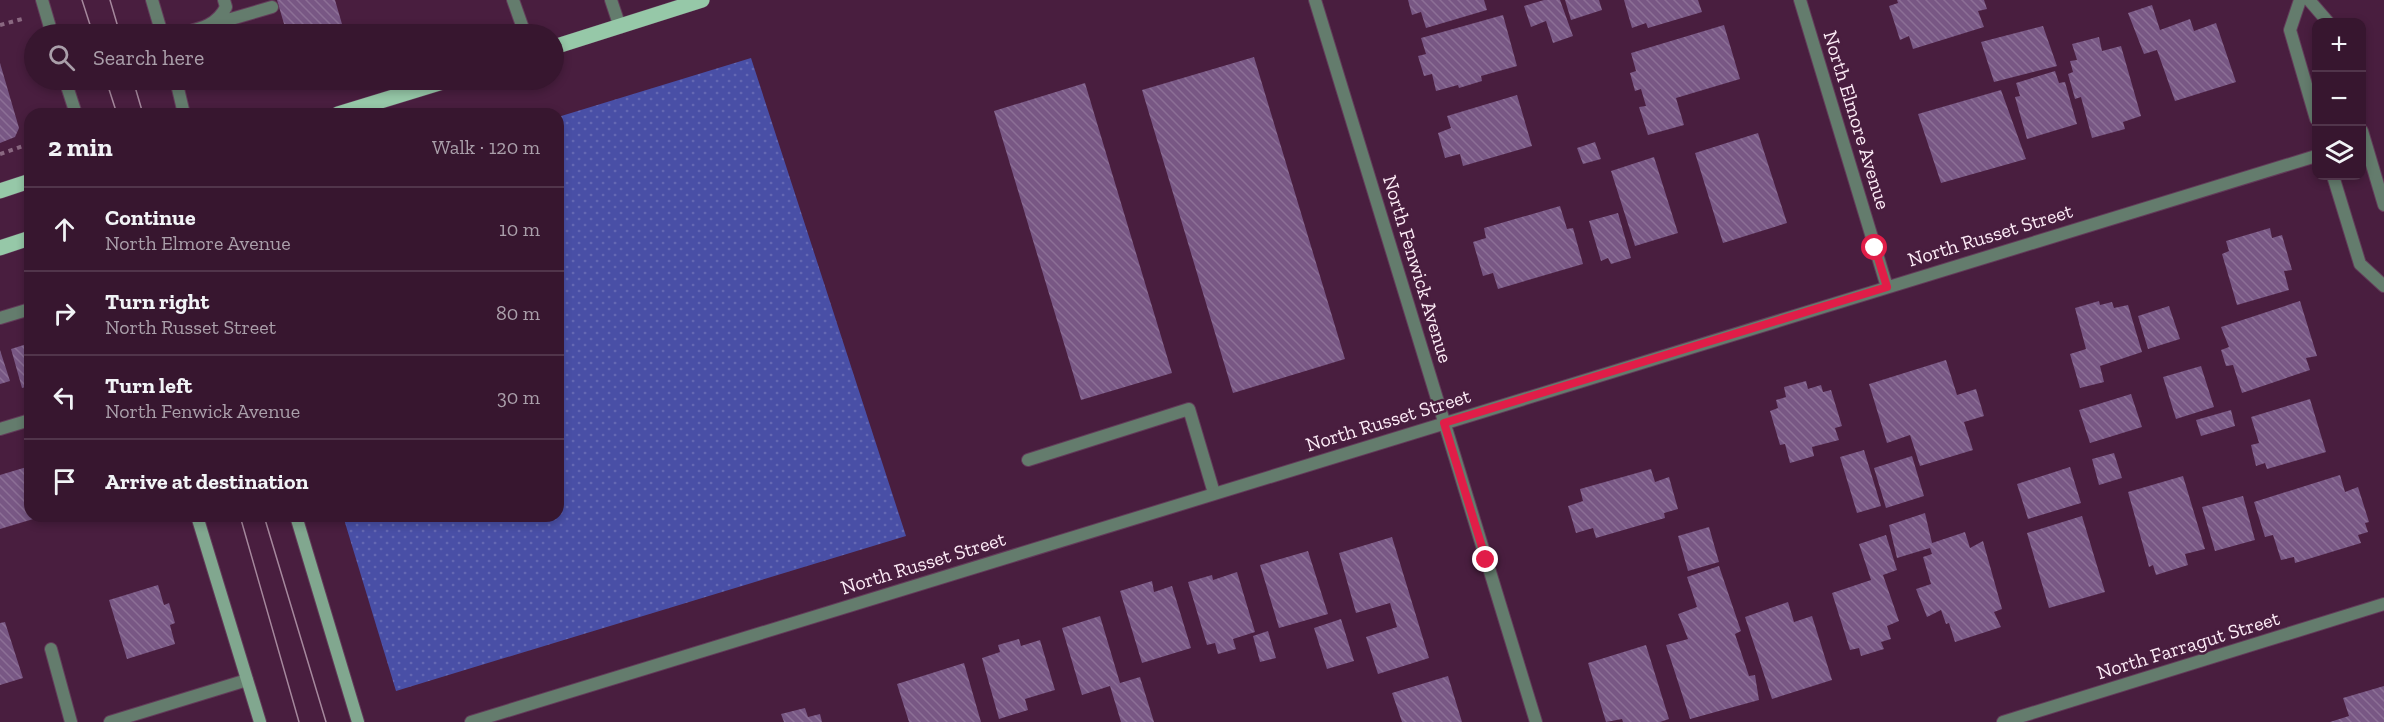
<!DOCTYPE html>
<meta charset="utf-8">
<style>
:root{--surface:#37162f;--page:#3e1f37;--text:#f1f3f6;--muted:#aa9faa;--line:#51354b}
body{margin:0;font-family:"Zilla Slab",serif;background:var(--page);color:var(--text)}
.controls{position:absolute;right:18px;top:18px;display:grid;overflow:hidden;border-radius:12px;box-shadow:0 3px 9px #0003}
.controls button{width:54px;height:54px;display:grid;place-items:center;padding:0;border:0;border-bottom:2px solid var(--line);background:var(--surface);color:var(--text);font:30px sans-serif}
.stop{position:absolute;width:18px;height:18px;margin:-14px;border:4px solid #e11d48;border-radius:50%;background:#fff}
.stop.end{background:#e11d48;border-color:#fff;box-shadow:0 2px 6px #0008}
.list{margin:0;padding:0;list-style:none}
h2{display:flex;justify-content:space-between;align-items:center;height:78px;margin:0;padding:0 24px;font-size:26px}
h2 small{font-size:20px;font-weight:400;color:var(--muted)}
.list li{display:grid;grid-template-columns:39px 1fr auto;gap:18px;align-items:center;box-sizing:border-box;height:84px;padding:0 24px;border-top:2px solid var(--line)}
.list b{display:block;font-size:22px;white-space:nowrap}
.list p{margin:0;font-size:20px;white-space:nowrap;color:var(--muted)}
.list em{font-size:20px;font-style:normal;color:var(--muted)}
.icon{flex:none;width:33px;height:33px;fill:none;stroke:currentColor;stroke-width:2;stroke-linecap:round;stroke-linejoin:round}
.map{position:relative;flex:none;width:2384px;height:722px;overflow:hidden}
.search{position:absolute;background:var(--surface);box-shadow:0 3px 9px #0003;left:24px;top:24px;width:540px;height:66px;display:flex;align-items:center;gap:15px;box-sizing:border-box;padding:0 21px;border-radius:33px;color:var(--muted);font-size:22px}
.panel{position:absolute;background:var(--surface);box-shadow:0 3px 9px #0003;left:24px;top:108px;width:540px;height:414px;border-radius:18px}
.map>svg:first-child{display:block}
.grass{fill:url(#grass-dots)}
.building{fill:url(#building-back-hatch)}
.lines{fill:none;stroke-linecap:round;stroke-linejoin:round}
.service-casing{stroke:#623b59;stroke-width:14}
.minor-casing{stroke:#623b59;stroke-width:14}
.tertiary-casing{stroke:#623b59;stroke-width:14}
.secondary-casing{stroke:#623b59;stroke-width:14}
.primary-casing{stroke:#623b59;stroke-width:16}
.path{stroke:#8a6881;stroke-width:4;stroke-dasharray:4.5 4.5;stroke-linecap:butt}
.service{stroke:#647c6d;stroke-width:12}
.minor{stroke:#647c6d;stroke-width:12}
.tertiary{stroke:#647c6d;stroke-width:12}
.secondary{stroke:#81a78f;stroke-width:12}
.primary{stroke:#96c8a8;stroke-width:15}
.tram{stroke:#a5889d;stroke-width:1.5}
.route{stroke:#e11d48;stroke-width:8}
.labels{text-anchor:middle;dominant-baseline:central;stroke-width:5;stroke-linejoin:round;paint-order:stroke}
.street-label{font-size:20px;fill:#fcebf6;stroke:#491e3f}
</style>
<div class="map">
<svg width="2384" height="722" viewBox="0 0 2384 722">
<defs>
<pattern id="grass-dots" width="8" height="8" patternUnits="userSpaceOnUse" patternTransform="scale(1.5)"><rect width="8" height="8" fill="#494fa6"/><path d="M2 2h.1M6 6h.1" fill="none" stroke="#6468b3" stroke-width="1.8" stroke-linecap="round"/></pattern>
<pattern id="building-back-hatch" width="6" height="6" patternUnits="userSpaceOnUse" patternTransform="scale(1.5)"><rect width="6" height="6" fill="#785784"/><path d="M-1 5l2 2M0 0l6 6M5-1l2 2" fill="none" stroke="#8c6f96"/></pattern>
</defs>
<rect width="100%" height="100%" fill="#491e3f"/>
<!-- grass -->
<path class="grass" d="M751,58L906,536L396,691L343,516H558V117Z"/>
<!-- building -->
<path class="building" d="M277,0H335L344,31L330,34H287Z
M1408,0H1484L1487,10L1426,28L1421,12L1412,15Z
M1544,0H1560L1573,36L1553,43L1546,21L1531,27L1524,6Z
M1565,0H1599L1602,10L1571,20Z
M1624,0H1698L1702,12L1648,28L1646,23L1632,28Z
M1897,0H1984L1987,9L1978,11L1984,27L1913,49L1909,36L1900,40L1889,6L1898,3Z
M2152,5L2160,30L2190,19L2194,31L2216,23L2236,82L2175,101L2157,50L2144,54L2128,13Z
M1503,15L1517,66L1481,76L1482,81L1459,88L1458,85L1436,91L1432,74L1424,76L1418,56L1426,54L1421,38Z
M1724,25L1740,79L1676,98L1684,125L1648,135L1639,107L1646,106L1641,89L1635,91L1630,73L1636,71L1631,53Z
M2043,26L2057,66L1994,82L1981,42Z
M2099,37L2102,51L2121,46L2141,116L2123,122L2125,129L2092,138L2081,97L2075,99L2068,74L2073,72L2070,61L2077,60L2072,44Z
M1254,57L1345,359L1233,393L1142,90Z
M0,63L19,128L15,137L0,143Z
M2055,71L2059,83L2065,82L2077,124L2027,139L2015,97L2020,96L2016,83Z
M1085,83L1172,373L1081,400L994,111Z
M2001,90L2026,159L1941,183L1918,114Z
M1517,95L1532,146L1463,166L1460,154L1445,158L1438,133L1451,128L1447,116Z
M1758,133L1787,223L1723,243L1695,153Z
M1595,142L1601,159L1583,164L1577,148Z
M1654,157L1678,233L1635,246L1611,171Z
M1560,206L1567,229L1573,228L1583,264L1498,289L1493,273L1483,276L1473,242L1486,238L1484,228Z
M1618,213L1631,258L1611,264L1608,258L1601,261L1589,221Z
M2270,228L2272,238L2282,235L2292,270L2284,271L2289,290L2237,305L2222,254L2229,251L2226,241Z
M2099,301L2100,305L2112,302L2114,308L2128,305L2142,352L2100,366L2104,382L2080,388L2070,354L2086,349L2075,308Z
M2300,301L2317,356L2306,358L2310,370L2242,393L2233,365L2226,366L2221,350L2229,347L2221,327Z
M2169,306L2180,339L2148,349L2138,316Z
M30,343V386L22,388L11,349Z
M0,350L10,381L0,384Z
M1946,360L1957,395L1976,389L1984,416L1964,422L1973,450L1920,466L1910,435L1887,443L1869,384Z
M2201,366L2214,407L2176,419L2163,377Z
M1806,381L1808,389L1821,385L1823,392L1831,390L1842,426L1835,428L1839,440L1812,447L1814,456L1790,463L1785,444L1780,445L1770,411L1778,408L1776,400L1786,397L1784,387Z
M2131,394L2142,427L2090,443L2079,410Z
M2310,399L2326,452L2267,469L2265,463L2256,466L2251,445L2259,443L2251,417Z
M2231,410L2235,426L2201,436L2196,420Z
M1864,450L1881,506L1857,513L1840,457Z
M2114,453L2122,478L2099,485L2092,459Z
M1912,456L1924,496L1886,508L1874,468Z
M30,466V516L40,517L0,529V475Z
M2070,467L2081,503L2028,519L2017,484Z
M1651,469L1655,482L1669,477L1678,509L1664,513L1665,518L1596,538L1593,528L1576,533L1568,506L1583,501L1580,489Z
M2340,475L2345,492L2358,487L2369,522L2365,523L2368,532L2358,535L2361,543L2295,563L2294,557L2281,560L2273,535L2265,537L2254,502Z
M2183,476L2205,549L2185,554L2188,565L2156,575L2153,565L2149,567L2128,492Z
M2243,496L2255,540L2215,551L2202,507Z
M1925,513L1932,543L1965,532L1970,548L1983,541L2002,609L1994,612L2001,627L1955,642L1949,623L1946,624L1941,610L1927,617L1916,589L1931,584L1923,557L1932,554L1930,548L1897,558L1889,525Z
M2082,516L2105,592L2049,608L2027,533Z
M1709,527L1719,562L1688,571L1678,536Z
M1886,535L1897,570L1883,575L1899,621L1887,626L1891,639L1881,642L1884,649L1861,656L1859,648L1850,650L1832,593L1871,580L1859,544Z
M1392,537L1429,658L1378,674L1366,637L1397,627L1390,603L1356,613L1339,553Z
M1308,551L1328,614L1279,628L1260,565Z
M1719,566L1741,631L1735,634L1749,676L1755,675L1759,700L1690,719L1666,645L1688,639L1678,614L1697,607L1687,577Z
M1237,572L1255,632L1233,639L1236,649L1218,654L1215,643L1207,645L1188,582L1212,575L1213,580Z
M1152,581L1154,592L1172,586L1191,648L1142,663L1120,591Z
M158,585L164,605L169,603L175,623L170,625L175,644L127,659L109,600Z
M1788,602L1794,622L1812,616L1832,680L1772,699L1745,617Z
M1100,616L1120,683L1140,677L1154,722H1121L1110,686L1082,695L1062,628Z
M1341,619L1354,661L1327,669L1314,628Z
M5,622L23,678L0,685V623Z
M1268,631L1276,658L1260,662L1253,636Z
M1019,639L1021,646L1040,640L1055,690L1025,699L1028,710L999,719L982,658L1000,652L998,645Z
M1646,645L1669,719L1660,722H1623L1622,719L1606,722L1588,663Z
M964,663L981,722H909L897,684Z
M1448,676L1462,722H1402L1392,693Z
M2384,686V722H2330L2349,716L2343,698Z
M805,708L808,717L820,714L822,722H784L781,714Z"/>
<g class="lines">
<!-- service casing -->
<g class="service-casing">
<path id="service" d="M513,0L525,34
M214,24L272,7
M178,34C198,29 216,27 226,7L224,0
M0,318L30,309
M0,429L30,420
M1028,460L1189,409L1214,493
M51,649L71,722"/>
</g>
<!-- minor casing -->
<g class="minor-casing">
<path id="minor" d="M611,0L620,27
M1315,0L1536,722
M1800,0L1887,287
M110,722L247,680
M471,722L2316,156
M2003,722L2384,604"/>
</g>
<!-- tertiary casing -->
<g class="tertiary-casing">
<path id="tertiary" d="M42,0L52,34
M152,0L162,34
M2300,0L2290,30L2316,119
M2309,0L2328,22
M65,80L76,114
M176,80L184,114
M2362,131L2384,205
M2333,176L2360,264L2384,286"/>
</g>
<!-- secondary casing -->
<g class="secondary-casing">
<path id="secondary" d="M197,516L260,722
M296,516L358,722"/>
</g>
<!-- primary casing -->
<g class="primary-casing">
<path id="primary" d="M554,47L702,0
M338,114L449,80
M0,191L30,181
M0,248L30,238"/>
</g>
<!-- path -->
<path class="path" d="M0,25L22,19
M0,154L26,145"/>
<!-- service -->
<use href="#service" class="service"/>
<!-- minor -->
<use href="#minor" class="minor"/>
<!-- tertiary -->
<use href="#tertiary" class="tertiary"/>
<!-- secondary -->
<use href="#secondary" class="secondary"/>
<!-- primary -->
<use href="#primary" class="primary"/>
<!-- tram -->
<path class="tram" d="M82,0L93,34
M110,0L120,34
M106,80L117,114
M133,80L143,114
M240,516L299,722
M264,516L326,722"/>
</g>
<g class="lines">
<!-- route -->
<path class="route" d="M1486,560L1444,423L1887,287L1875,248"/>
</g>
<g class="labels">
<!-- street labels -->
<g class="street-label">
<text transform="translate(1857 120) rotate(73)">North Elmore Avenue</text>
<text transform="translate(1990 235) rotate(-17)">North Russet Street</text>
<text transform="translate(1418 269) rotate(73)">North Fenwick Avenue</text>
<text transform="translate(1388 420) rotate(-17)">North Russet Street</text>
<text transform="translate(923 563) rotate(-17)">North Russet Street</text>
<text transform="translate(2188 645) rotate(-17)">North Farragut Street</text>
</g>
</g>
</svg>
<div class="controls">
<button>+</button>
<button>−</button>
<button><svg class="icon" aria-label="layers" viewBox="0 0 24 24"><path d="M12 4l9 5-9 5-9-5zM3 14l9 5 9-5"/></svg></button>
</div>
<div class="stop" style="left:1875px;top:248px"></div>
<div class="stop end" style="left:1486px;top:560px"></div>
<div class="search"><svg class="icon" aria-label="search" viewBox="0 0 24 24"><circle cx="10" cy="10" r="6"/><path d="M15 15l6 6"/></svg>Search here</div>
<section class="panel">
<h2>2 min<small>Walk · 120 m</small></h2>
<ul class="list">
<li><svg class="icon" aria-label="ahead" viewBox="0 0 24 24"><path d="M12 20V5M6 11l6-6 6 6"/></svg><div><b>Continue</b><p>North Elmore Avenue</p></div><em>10 m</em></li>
<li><svg class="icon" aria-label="right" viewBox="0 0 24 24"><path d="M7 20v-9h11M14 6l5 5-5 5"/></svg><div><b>Turn right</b><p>North Russet Street</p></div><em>80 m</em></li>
<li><svg class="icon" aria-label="left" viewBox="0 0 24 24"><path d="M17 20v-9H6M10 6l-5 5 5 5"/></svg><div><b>Turn left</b><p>North Fenwick Avenue</p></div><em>30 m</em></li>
<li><svg class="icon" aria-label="arrive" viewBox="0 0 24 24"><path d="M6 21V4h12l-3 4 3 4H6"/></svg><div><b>Arrive at destination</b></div></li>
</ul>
</section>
</div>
